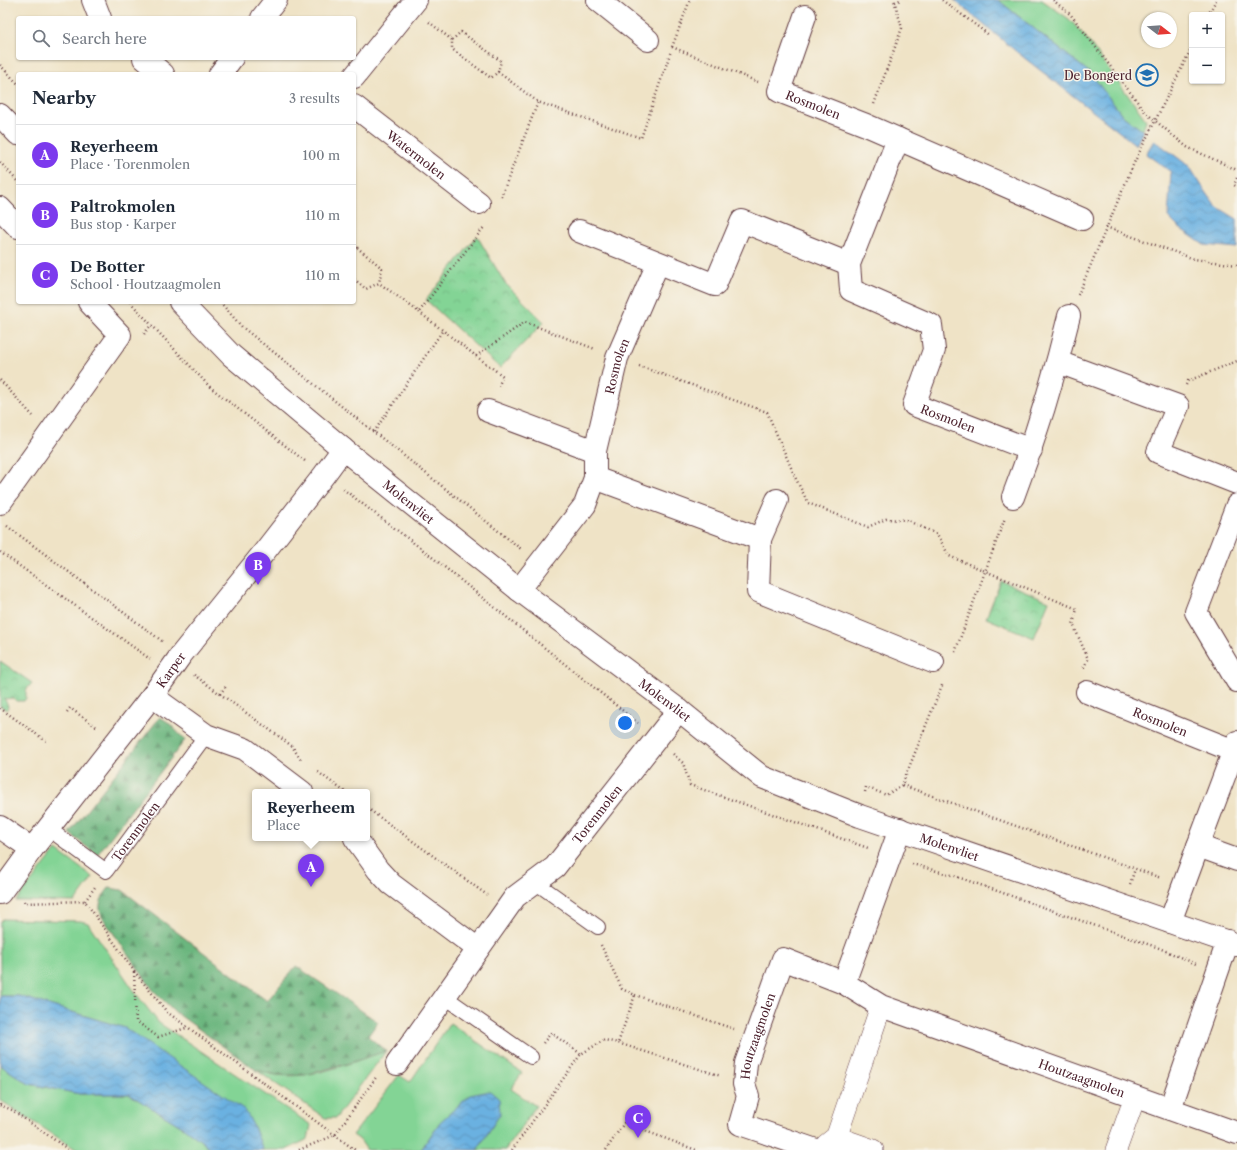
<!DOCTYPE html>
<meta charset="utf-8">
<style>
:root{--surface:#fff;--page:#f2f2f3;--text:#1f2937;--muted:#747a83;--line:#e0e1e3;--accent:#7c3aed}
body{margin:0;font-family:"Libre Caslon Text",serif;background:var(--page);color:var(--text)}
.controls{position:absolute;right:12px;top:12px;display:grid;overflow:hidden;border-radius:4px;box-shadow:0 1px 3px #0004}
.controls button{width:36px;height:36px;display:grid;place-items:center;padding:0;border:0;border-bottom:1px solid var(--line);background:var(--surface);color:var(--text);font:20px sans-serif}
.compass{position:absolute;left:1141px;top:12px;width:36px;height:36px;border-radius:50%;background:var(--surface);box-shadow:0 1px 3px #0004;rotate:107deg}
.you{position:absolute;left:625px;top:723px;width:14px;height:14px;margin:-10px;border:3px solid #fff;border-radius:50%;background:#1a73e8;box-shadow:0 0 0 6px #1a73e833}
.badge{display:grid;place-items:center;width:26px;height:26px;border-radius:50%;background:var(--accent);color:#fff;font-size:13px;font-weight:700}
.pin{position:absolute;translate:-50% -33px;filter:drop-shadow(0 1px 2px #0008)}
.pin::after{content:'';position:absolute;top:21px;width:14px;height:12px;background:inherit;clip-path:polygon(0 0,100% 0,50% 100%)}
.popup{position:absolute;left:252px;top:789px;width:118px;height:52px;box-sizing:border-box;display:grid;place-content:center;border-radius:4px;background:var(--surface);filter:drop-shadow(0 1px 3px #0005);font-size:13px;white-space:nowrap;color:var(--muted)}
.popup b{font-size:15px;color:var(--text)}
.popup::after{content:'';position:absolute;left:50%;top:100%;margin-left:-8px;border:8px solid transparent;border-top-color:var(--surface)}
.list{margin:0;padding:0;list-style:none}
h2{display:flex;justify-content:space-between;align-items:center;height:52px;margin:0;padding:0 16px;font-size:17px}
h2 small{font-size:13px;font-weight:400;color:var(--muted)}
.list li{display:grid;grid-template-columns:26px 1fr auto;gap:12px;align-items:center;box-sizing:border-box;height:60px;padding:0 16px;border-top:1px solid var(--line)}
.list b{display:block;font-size:15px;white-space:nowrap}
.list p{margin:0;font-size:13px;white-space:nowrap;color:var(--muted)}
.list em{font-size:13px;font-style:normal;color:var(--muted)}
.icon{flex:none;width:22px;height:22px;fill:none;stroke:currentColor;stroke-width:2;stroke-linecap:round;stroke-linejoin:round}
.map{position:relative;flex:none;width:1237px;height:1150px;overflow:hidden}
.search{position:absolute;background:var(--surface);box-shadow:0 1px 3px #0004;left:16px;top:16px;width:340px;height:44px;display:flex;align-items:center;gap:10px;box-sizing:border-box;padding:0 14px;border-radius:4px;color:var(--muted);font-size:15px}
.panel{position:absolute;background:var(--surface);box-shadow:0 1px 3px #0004;left:16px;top:72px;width:340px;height:232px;border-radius:4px}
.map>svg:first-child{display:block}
.grass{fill:#83d495;stroke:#667a60}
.forest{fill:url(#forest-firs);stroke:#5a6a54}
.park{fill:url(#park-crowns);stroke:#667a60}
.water{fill:url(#water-waves);stroke:#5a6886}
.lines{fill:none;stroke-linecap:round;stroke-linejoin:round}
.service-casing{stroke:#633c42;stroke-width:16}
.pedestrian-casing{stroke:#633c42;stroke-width:22}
.minor-casing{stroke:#633c42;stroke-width:24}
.path{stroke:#633c42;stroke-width:2.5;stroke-dasharray:1 3;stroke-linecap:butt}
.service{stroke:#fff;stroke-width:14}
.pedestrian{stroke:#fff;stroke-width:21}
.minor{stroke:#fff;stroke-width:22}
.labels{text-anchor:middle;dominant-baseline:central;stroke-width:3;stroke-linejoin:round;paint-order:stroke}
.poi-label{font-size:12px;fill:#4a1f2b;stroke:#f7f3e8;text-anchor:end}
.street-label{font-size:12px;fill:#4a1f2b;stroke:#f7f3e8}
</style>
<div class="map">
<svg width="1237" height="1150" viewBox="0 0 1237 1150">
<defs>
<pattern id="forest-firs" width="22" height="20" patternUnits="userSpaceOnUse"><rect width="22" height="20" fill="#6ab67e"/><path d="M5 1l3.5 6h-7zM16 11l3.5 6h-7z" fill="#599367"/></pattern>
<pattern id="park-crowns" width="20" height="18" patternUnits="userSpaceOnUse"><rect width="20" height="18" fill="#83d495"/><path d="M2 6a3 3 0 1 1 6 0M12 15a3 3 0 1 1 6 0" fill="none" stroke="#73b681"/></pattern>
<pattern id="water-waves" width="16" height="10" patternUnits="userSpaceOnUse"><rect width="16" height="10" fill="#6bb1e1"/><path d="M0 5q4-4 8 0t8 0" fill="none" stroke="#5a8fb7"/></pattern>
</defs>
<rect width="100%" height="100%" fill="#f7f3e8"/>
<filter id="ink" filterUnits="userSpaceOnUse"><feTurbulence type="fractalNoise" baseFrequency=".025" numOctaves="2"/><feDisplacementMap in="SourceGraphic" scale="8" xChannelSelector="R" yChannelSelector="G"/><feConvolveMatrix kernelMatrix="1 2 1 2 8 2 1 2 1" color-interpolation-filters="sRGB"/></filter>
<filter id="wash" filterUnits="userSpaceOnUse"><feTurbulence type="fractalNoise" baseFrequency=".012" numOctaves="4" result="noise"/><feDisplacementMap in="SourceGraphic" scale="16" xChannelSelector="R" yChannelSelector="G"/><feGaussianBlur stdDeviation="0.9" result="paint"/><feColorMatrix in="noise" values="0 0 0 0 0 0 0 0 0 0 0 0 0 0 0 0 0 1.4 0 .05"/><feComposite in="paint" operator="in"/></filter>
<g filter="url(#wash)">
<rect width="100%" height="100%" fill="#efe3c6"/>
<!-- grass -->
<path class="grass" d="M998,0H1042L1069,19L1084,35L1146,120L1143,131L1123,116L1090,73Z
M56,850L93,877L75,902L16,901Z
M3,919L81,921L88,923L137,995L159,1023L311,1125L308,1139L286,1150H263L254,1127L125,1028L19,996H0V922Z
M450,1023L522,1073L511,1089L536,1106L505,1150H477L500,1114L440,1122L421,1150H367L360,1140L353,1135L399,1075L410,1082Z
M386,1051L336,1118H325L256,1070C263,1072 270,1074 277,1075C315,1080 352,1061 386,1051Z
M0,1065L29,1084L80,1094H129L184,1128L213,1150H77L0,1100Z"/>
<!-- forest -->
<path class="forest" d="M160,717L168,722L185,740L97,855L69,833Z
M109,888L122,890L267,1001L296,966L378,1022L368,1036L386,1051L350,1063L305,1075H277L256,1070L175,1012L153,990L102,917C97,905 101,898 109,888Z"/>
<!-- park -->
<path class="park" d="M477,236L505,283L544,322L500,368L426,300Z
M1001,581L1049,601L1034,638L986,618Z
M0,661L32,683L26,690V698L24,701H16L13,698L4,699C7,703 9,705 7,710L0,706Z"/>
<!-- water -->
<path class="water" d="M954,0H998L1090,73L1123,116L1143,131L1136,145L1018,53Z
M1154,140L1189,166L1202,186L1216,206L1237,219V248L1204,245L1178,227L1168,217L1171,172L1146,154Z
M0,996H19L125,1028L245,1110L254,1127L263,1150H213L184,1128L129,1094H80L29,1084L0,1065Z
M490,1091L499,1099L500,1114L477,1150H421L440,1122L470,1095Z"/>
</g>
<g filter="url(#ink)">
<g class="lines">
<!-- service casing -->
<g class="service-casing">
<g id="service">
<path id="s1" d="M49,829L106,871L206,735"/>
<path d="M535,882L598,927"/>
<path d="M445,997L531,1057"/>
</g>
</g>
<!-- pedestrian casing -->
<g class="pedestrian-casing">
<path id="pedestrian" d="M826,1145L836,1137L873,1150
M832,1150L881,1006
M1116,1150L1135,1097"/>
</g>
<!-- minor casing -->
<g class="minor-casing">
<g id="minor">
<path d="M93,0L100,18"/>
<path d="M598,0L648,40"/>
<path id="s2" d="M805,16L779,91L866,125L1082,219"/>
<path d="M262,18L276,0"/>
<path d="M144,58L163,74"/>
<path d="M220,74L232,58"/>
<path d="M354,77L416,0"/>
<path id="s3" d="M354,106L479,203"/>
<path d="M0,115L18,134"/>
<path id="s4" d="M898,139L849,264L851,290L931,325L934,350L914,405L1031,450"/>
<path d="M0,208L18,227"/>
<path d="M579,231L715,285L742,221L849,264"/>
<path id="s5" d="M180,302L231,355L343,449L519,590L679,710L762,777L860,816L1237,945"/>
<path d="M1058,362L1178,406L1158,452L1237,483"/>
<path d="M488,411L595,451"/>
<path d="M595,478L760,539"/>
<path d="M1013,497C1036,437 1054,378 1069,316"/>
<path d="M777,500L760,539L758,591L933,662"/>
<path d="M0,503L120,335L89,302"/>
<path d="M1237,505L1196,612L1237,681"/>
<path id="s6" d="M519,590L585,505L595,478V451L617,358L658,263"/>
<path id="s7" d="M1087,692L1234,751"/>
<path d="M152,696L206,735L245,749L302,792"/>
<path d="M1237,742L1198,846L1237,860"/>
<path d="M0,827L32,849"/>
<path d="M355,838L378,870L391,884L478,949"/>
<path id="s8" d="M0,893L32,849L152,696L181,655L265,551L324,475L343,449"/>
<path d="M1170,922L1198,846"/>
<path d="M844,983L900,829"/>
<path id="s9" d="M397,1064L515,897L555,867L679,710"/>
<path d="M1170,1109L1228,941"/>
<path id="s10" d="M816,1150L740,1124L748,1096L744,1084L746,1063L783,959L844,983L881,1006L1237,1133"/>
</g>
</g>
<!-- path -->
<path class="path" d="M942,0L989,35
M1053,0L1071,15L1146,113L1187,147L1237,170
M895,2L900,0
M1208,15L1216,0
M429,22L452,40V49L491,78L498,72L538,102
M452,40L461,32L501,61L498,72
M672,47L690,0
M672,47L758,82
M0,65L18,84
M874,104L902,28L894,0
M0,162L18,182
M1237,178L1234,185L1237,187
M501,197L538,102L641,138L671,51
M1106,227L1194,259L1237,265
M354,245L382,268L379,283
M354,279L366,289L379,283L419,312L484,227
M1078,295L1134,163L1192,47
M130,302L210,387L305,461
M220,302L242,327L521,549
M419,312L476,356L525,322L595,349
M144,334L151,325
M476,356L503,376L497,389
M639,366L767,412L796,479L808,503L868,527L886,519L906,520L937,534L949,556L1077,609L1073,624L1088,659L1083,669
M0,380L33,416
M1186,385L1188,381L1237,361
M374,432L443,330
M343,489L427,553L638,723
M7,526L162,641
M0,552L150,659
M955,652L1005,518
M194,675L292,746L301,760
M220,694L227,685
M0,708L46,741
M67,712L70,708L98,728
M673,754L683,763L690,785L868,848
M318,772L345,792
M902,785L1161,878
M865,792L866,787L886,795L902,785L943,683
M367,808L487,895
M912,864L955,876L1113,932L1159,948L1196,964
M1130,884L1135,869
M24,901L25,903L85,901L134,971L167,1012L355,1150
M85,901L95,887
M601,945L622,989L635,995L618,1043
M134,972L136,1021L158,1037L186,1028
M635,995L734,1029
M543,1043L551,1033L581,1054
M0,1105L12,1110L69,1150
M299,1150L335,1135L377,1076
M512,1150L581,1054L604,1040L618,1043L721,1076
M606,1150L624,1123L696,1150"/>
<!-- service -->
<use href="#service" class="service"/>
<!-- pedestrian -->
<use href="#pedestrian" class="pedestrian"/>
<!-- minor -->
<use href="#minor" class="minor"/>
</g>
</g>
<!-- icons -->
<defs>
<g id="school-ring" transform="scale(1.15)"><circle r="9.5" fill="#f7f3e8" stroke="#1f6fb2" stroke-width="1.5"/><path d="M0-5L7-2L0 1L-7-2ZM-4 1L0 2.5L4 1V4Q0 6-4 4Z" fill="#1f6fb2"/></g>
</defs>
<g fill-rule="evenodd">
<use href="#school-ring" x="1147" y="75"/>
</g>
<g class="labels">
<!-- poi labels -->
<g class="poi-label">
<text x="1132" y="75">De Bongerd</text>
</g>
<!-- street labels -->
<g class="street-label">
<text stroke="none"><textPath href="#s2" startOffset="116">Rosmolen</textPath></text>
<text stroke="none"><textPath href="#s3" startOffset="79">Watermolen</textPath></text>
<text stroke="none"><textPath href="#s6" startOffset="251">Rosmolen</textPath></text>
<text stroke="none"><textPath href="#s4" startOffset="368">Rosmolen</textPath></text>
<text stroke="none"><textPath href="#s5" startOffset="304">Molenvliet</textPath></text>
<text stroke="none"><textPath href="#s8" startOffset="281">Karper</textPath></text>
<text stroke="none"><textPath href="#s5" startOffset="628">Molenvliet</textPath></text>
<text stroke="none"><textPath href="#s7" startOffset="79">Rosmolen</textPath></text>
<text stroke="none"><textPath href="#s9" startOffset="322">Torenmolen</textPath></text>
<text stroke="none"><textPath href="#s1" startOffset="120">Torenmolen</textPath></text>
<text stroke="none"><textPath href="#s5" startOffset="952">Molenvliet</textPath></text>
<text stroke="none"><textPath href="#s10" startOffset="172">Houtzaagmolen</textPath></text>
<text stroke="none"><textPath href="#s10" startOffset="576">Houtzaagmolen</textPath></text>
</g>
</g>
</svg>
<div class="controls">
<button>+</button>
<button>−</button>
</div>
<svg class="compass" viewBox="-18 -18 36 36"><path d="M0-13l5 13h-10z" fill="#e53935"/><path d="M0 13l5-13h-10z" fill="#747a83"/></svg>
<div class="you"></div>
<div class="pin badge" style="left:311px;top:887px">A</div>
<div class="popup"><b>Reyerheem</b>Place</div>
<div class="pin badge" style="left:258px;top:585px">B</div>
<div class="pin badge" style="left:638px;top:1138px">C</div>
<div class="search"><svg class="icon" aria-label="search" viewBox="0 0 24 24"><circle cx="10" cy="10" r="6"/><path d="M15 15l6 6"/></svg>Search here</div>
<section class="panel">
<h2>Nearby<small>3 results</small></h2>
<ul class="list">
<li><span class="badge">A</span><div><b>Reyerheem</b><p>Place · Torenmolen</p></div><em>100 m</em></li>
<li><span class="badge">B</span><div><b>Paltrokmolen</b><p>Bus stop · Karper</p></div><em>110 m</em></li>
<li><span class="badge">C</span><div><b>De Botter</b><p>School · Houtzaagmolen</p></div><em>110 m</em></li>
</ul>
</section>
</div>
